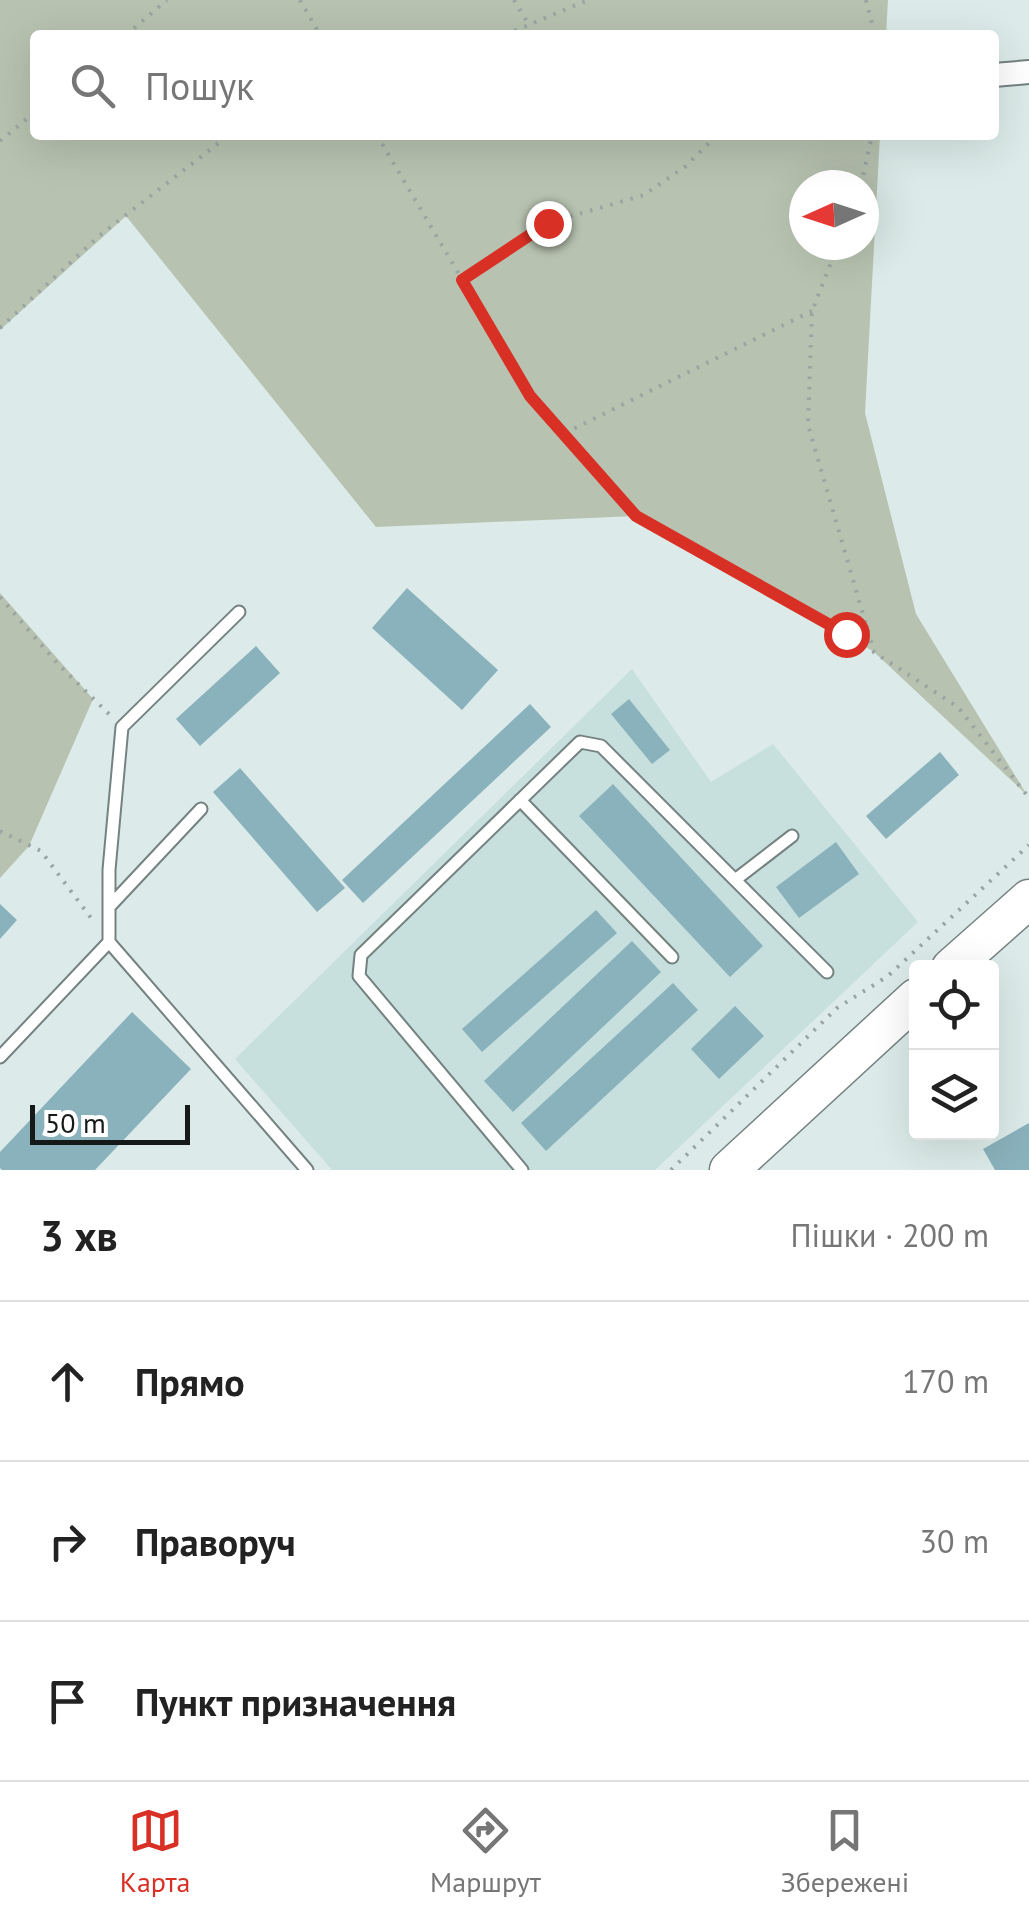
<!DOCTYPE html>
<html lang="uk">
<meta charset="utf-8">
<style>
:root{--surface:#fff;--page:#f6f6f6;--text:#222;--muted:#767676;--line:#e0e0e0;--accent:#d93025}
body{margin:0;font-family:"PT Sans",sans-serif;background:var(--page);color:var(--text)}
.controls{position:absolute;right:30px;bottom:30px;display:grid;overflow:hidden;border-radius:10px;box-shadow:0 10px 40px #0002}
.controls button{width:90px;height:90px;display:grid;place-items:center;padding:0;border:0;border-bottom:2px solid var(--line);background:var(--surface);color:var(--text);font:50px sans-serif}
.compass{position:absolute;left:789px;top:170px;width:90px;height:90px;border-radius:50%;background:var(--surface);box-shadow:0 10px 40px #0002;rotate:267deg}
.scale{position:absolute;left:30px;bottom:25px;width:160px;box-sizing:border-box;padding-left:10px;border:5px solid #151a19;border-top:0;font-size:28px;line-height:35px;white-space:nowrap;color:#151a19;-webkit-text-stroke:8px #fff;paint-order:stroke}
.stop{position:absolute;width:30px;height:30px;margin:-22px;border:8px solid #d93025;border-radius:50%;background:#fff}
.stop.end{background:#d93025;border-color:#fff;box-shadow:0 2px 10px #0008}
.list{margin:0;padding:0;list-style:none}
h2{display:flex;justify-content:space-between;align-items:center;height:130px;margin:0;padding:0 40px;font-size:42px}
h2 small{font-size:32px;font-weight:400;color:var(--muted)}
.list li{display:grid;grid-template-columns:65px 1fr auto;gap:30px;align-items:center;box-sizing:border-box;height:160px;padding:0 40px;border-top:2px solid var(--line)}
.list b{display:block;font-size:38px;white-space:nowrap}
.list em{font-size:32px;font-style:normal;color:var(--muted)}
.icon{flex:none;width:55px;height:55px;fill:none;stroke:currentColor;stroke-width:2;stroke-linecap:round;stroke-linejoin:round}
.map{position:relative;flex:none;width:1029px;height:1170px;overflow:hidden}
.search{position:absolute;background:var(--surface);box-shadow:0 10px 40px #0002;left:30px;right:30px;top:30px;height:110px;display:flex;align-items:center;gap:25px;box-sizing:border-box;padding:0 35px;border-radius:10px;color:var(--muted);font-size:38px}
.sheet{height:610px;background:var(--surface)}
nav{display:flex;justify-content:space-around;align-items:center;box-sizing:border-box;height:140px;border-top:2px solid var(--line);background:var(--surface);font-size:28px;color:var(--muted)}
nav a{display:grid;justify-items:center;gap:5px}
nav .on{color:var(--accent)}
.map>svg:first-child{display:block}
.built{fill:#c7e0dd}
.green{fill:#b7c2b0;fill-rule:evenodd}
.building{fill:#8ab2bc}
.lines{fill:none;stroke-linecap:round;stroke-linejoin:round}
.service-casing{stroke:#748280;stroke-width:15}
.minor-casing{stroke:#748280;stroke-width:26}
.primary-casing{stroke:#748280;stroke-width:41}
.path{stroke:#99a4a3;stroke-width:4;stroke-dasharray:2.5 8;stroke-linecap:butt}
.service{stroke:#fff;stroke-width:11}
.minor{stroke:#fff;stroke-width:22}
.primary{stroke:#fff;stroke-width:38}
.route{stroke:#d93025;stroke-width:12}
</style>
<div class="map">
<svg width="1029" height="1170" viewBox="0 0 1029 1170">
<rect width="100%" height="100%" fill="#dcebe9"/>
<!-- built -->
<path class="built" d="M632,669L711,782L773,744L918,922L655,1170H332L235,1059Z"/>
<!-- green -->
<path class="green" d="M0,0H888L886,35H35V135H880L865,413L916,614L1027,795L874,652L845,634L636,516L376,527L126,216L0,330ZM804,185H864V245H804Z
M0,593L93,699L29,846L0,878Z"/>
<!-- building -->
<path class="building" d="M407,588L498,670L462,710L372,628Z
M256,646L280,673L200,746L176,719Z
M629,699L670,750L652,764L611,714Z
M530,704L551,727L363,903L342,880Z
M940,752L959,775L886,839L866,816Z
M240,768L345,888L317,912L213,792Z
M613,784L763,946L730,977L579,816Z
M836,842L859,874L799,918L776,887Z
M0,904L17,920L0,939Z
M596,910L617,933L482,1052L462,1029Z
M632,941L661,972L513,1112L484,1081Z
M673,983L698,1010L546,1151L521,1123Z
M735,1006L764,1036L719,1079L691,1049Z
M132,1012L191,1069L95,1170H2L0,1168V1152Z
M1029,1123V1170H995L983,1149Z"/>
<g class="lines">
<!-- service casing -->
<g class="service-casing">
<path id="service" d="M239,612L122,727L109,870V942L307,1170
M520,800L672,957
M735,880L792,836
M109,907L201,809
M0,1057L109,942
M522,1170L359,976L361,955L580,742L601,746L827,972"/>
</g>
<!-- minor casing -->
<g class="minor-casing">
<path id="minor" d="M994,75L1029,72"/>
</g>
<!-- primary casing -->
<g class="primary-casing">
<path id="primary" d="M951,968L1029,899
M729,1170L916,998"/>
</g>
<!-- path -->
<path class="path" d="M300,0L320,35
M514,0L529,25
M866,0L875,35
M126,35L167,0
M505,35L588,0
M377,135L530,395L636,516L846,634L958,707L1029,798
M0,141L35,112
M861,185L872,135
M838,245L812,311L808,425L874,652
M462,280L548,223L644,195L686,166L717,135
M0,328L99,236L229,135
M565,433L812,311
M0,597L57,663L113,718
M0,831L41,851L91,918
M671,1170L837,1008L888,976L1029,845"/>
<!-- service -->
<use href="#service" class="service"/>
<!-- minor -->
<use href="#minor" class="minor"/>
<!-- primary -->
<use href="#primary" class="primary"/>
</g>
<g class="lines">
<!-- route -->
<path class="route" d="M548,223L462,280L530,396L636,516L846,634"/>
</g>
</svg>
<div class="controls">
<button><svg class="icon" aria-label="locate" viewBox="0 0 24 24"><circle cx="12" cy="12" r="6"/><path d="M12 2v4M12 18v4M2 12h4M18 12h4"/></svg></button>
<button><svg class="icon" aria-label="layers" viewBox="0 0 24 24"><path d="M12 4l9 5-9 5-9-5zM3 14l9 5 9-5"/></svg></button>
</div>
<svg class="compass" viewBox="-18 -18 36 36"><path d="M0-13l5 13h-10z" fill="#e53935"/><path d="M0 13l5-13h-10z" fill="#767676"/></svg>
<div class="scale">50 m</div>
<div class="stop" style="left:846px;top:634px"></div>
<div class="stop end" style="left:548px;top:223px"></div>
<div class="search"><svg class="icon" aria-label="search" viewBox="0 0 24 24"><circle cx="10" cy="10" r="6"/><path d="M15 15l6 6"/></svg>Пошук</div>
</div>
<section class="sheet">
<h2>3 хв<small>Пішки · 200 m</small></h2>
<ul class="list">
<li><svg class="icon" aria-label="ahead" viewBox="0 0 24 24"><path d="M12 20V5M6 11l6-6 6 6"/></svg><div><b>Прямо</b></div><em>170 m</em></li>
<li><svg class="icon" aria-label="right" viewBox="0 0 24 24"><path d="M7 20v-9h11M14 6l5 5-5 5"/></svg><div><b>Праворуч</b></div><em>30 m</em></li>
<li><svg class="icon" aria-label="arrive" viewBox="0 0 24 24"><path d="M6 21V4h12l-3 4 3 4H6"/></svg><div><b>Пункт призначення</b></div></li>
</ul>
</section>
<nav>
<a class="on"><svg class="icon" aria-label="map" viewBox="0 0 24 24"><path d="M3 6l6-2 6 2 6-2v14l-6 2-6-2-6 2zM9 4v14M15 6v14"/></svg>Карта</a>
<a><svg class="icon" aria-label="directions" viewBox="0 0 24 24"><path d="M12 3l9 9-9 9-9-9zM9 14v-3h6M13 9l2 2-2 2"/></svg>Маршрут</a>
<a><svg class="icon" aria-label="saved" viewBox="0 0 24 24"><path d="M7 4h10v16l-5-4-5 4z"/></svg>Збережені</a>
</nav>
